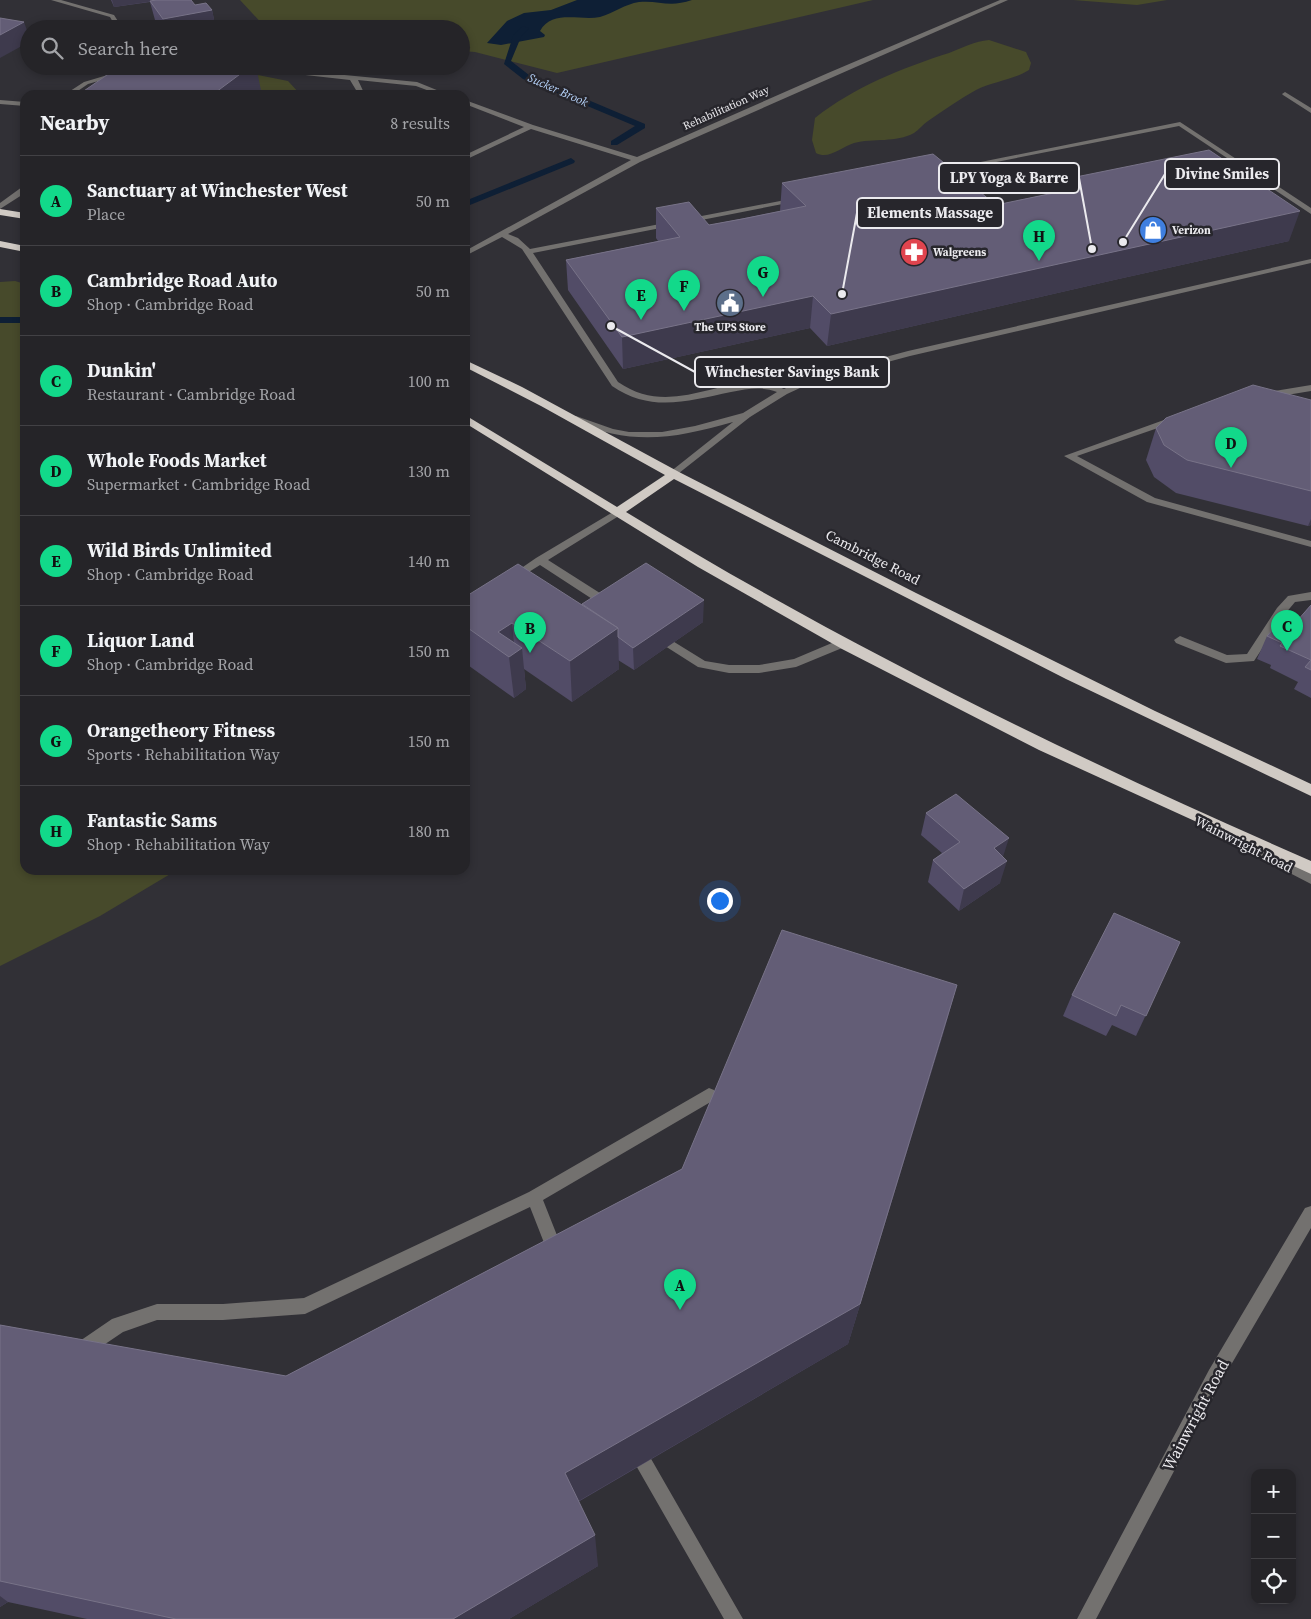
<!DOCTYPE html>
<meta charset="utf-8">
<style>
:root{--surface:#252428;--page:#2d2c30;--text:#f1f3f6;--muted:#a3a4a8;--line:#424145;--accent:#12d98a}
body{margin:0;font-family:"Source Serif 4",serif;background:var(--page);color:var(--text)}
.controls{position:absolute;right:15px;bottom:15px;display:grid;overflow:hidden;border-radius:10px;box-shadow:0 2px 8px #0003}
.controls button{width:45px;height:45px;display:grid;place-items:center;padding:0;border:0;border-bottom:1px solid var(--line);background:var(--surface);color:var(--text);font:25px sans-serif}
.you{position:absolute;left:719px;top:900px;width:18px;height:18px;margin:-12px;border:4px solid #fff;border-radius:50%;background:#1a73e8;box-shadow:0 0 0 8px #1a73e833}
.badge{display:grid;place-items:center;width:32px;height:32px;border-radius:50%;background:var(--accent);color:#111;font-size:16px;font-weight:700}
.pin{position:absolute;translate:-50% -41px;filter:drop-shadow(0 1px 2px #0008)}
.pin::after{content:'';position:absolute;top:26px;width:18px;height:15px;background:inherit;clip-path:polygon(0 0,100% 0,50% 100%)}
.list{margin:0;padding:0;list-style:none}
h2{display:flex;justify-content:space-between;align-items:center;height:65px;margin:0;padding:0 20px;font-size:21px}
h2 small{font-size:16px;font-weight:400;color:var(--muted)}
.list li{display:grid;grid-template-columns:32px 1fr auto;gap:15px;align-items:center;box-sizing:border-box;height:90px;padding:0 20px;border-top:1px solid var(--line)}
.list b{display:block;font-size:19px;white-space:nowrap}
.list p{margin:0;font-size:16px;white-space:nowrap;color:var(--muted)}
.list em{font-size:16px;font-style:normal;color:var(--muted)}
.icon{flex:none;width:28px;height:28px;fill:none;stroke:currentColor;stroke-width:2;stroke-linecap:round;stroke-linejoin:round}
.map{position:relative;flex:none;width:1311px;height:1619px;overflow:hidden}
.search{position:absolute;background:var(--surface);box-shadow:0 2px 8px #0003;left:20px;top:20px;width:450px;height:55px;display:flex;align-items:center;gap:12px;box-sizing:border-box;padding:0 18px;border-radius:28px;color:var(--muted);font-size:19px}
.panel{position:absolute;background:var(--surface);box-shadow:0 2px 8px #0003;left:20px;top:90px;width:450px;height:785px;border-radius:15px}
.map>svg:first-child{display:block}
.green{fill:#474a2b}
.water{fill:#0e1f35}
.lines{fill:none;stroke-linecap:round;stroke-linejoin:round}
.stream{fill:#0e1f35;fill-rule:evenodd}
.minor{fill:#73716f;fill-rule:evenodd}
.highway{fill:#d0cac4;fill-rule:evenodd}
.wall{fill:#524c67}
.shaded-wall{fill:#3e3a4d}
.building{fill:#635d76;stroke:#787388}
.labels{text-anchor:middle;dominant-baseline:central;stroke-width:5;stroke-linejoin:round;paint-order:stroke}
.far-street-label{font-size:11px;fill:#ebeaee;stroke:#27262c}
.far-poi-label{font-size:11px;font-weight:bold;fill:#ebeaee;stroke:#27262c;text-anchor:start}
.far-water-label{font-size:12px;font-style:italic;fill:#b8d5fd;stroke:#27262c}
.street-label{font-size:14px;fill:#ebeaee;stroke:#27262c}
.near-street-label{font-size:16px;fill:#ebeaee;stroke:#27262c}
.leader{fill:none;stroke:#ebeaee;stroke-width:2}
.callout-dot{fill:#ebeaee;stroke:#27262c;stroke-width:2}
.callout{fill:#27262c;stroke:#ebeaee;stroke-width:2}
.callout-label{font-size:15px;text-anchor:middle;font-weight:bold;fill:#ebeaee}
</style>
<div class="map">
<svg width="1311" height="1619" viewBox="0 0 1311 1619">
<rect width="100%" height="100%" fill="#313036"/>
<!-- green -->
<path class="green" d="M240,0H873L557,73L475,52L461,51V29H267Z
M1073,0H1167L1137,5Z
M989,40L1026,52L1031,63L1029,70C1013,80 994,81 976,90C960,99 944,110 928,121C923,124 919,130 914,133C896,143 873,138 854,143C841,147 829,160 816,153L812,140L815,118C854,87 902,68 949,53C962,48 975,41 989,40Z
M248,73L288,81L301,95H241Z
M15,281L25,284V870H177L100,916L0,966V282Z"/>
<!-- water -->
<path class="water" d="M577,0H692C669,8 659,0 639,2C625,4 614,13 600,17C580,21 552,9 540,31L545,35L544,37L501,45L487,43L507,21L524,13L551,10Z"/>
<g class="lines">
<!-- stream -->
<path class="stream" d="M522,26L529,28L521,37L511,61L529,75L645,124V128L617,145H611V141L635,126L523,79L504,64L513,36Z
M571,158L575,161L574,163L465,207V201Z
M0,317H25V323H0Z"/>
<!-- minor -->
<path class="minor" d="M51,0H61L114,15L123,29H117L110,17Z
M1000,0H1008L640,162L508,234L518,238L530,249L801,197L802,199L798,201L533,253L618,382C677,423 731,364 784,389L807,378L908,351L1311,259V263L910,356L813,382L787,394L750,417L674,477L669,474L670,472L733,422C673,439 632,446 573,421V417L576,416L613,429L629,432H662L695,426L743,413L777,392C762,386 747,389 731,392C688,401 651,413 612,386L522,249L502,237L465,256V251L631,160L531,129L465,160V155L524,127L465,104V100L533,125L637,157L828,73Z
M224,66H251L417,82L449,95H440L416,86L358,80L365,95H359L350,80Z
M121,71L124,73L123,74L88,84L72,95H64L84,82Z
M1285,92L1311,108V113L1283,95L1282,94Z
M0,100L25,102V106L0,104Z
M1180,122L1311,208V214L1179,126L935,174L931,172Z
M22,187H25V193L0,209V203Z
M1311,385V391L1269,398L1264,395L1269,392Z
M1175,416L1180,419L1178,421L1077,456L1155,498L1311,541V547L1147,502L1064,456Z
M618,509L622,510V514L548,560L614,602L615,605L614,608H606L540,565L516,580L512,581L507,578L536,558Z
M1311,592V600L1295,602L1285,614L1254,661L1226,663L1176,643L1174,640L1180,636L1227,655L1247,654L1277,608L1288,596Z
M658,632L705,661L729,665H759L794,659L839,640H847L849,643L847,646L796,667L759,673H729L698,667L654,639L652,636Z
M1218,826L1311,873V884L1214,834L1212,831L1214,828Z
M709,1088L714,1090L716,1095L714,1100L543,1200L564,1253L562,1258L556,1261L550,1258L530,1207L305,1314L223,1320H157L123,1332L86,1357L80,1359L74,1357L72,1351L74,1345L112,1319L157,1304H223L304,1298L529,1192Z
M1311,1206V1228L1221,1382L1096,1619H1077L1209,1370L1305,1208Z
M644,1454L650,1457L743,1619H724L638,1469L635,1463L638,1457Z"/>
<!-- highway -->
<path class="highway" d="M0,209L25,213V219L0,215Z
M0,241L25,246V252L0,247Z
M465,360L522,387L679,472L916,593L1155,711L1311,784V796L1066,679L674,479L626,512C845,646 1075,758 1311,861V874L1039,750L842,649L698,567L465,423V415L617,507L665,475L541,406L465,367Z"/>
</g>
<!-- wall -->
<path class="wall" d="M111,0H154L195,5L212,10L216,29H161L155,20L150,2L114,7Z
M1066,179L1289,241L1114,280L827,346L810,328L623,369L568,290L566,260L658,241L656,238V208L709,225L780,211L782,183L996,205L1063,191Z
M1311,400V525L1308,526L1176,493L1154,477L1146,460L1156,428Z
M465,597L582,604L703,622L634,670L618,660L619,669L572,702L524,669L526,689L514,698L465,663Z
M1311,605V698L1294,689L1298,682L1270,668L1271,665L1257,659L1267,636L1297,621Z
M926,813L1003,857L1000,883L959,911L928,882L933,860L942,853L921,835Z
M1180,942L1136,1036L1112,1025L1106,1036L1063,1016L1072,995Z
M957,985L943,1034L848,1344L578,1502L598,1566L509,1619H87L8,1602L0,1607V1325L286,1376L682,1169Z"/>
<!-- shaded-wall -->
<path class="shaded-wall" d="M112,0H154V1L114,7Z
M212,10L216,29H166L163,19Z
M24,22L29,36V42L0,58V35Z
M251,66H256L262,95H212Z
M1300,211L1289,241L1114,280L827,346L831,314L1122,250Z
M813,296L810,328L623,369L622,337Z
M1311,519V525L1308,526Z
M704,600L703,622L634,670L633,648Z
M512,623L515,653L522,648L526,689L514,698L509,657L498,632Z
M618,628L619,669L572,702L570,661Z
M1009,838L1002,860L994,848Z
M1007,861L1000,883L959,911L964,889Z
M957,985L943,1034L848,1344L570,1506L565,1473Z
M595,1535L598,1566L509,1619H453Z
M0,1596L8,1602L0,1607Z"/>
<!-- building -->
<path class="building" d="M156,0H191L195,5L206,3L212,10L163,19L150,1Z
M0,18L24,22L0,35Z
M120,66H251L212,95H78Z
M1209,150L1300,211L1122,250L831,314L813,296L622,337L566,260L680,237L656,208L689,202L709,225L742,219L806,206L782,183L933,154L996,205L1078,188L1066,179Z
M1253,385L1311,400V491L1187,460L1164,445L1156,428L1166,418Z
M646,563L704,600L633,648L618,637V628L582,604Z
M518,564L618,628L570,661L512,623L498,632L522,648L509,657L465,626V597Z
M1311,605V670L1305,667L1311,660L1280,646L1282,643L1267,636L1285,616L1297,621Z
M956,794L1009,838L994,848L1007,861L964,889L933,860L960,842L926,813Z
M1114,913L1180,942L1146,1016L1121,1005L1116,1016L1072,995Z
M782,930L957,985L860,1304L565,1473L595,1535L453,1619H176L0,1581V1325L286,1376L682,1169Z"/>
<!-- icons -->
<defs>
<g id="shop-disc" transform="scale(1.4375)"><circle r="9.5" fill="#3f7fe0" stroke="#27262c"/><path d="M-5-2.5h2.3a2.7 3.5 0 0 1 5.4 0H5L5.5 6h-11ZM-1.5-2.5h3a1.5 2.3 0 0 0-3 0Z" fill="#fff"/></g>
<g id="pharmacy-disc" transform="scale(1.4375)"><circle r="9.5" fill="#e0444e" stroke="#27262c"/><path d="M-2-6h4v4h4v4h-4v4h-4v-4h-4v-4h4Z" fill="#fff"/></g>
<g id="civic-disc" transform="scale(1.4375)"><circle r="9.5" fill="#5c6f8a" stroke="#27262c"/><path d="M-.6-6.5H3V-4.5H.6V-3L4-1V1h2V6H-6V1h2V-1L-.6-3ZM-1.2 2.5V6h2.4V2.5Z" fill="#fff"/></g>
</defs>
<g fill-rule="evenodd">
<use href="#shop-disc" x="1153" y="230"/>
<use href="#pharmacy-disc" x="914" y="252"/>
<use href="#civic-disc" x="730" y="303"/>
</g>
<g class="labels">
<!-- far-street labels -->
<g class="far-street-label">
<text transform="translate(726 108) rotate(-24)">Rehabilitation Way</text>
</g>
<!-- far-poi labels -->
<g class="far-poi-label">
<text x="1172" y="230">Verizon</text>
<text x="933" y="252">Walgreens</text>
<text x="730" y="327" text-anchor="middle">The UPS Store</text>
</g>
<!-- far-water labels -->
<g class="far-water-label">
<text transform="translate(558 90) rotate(24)">Sucker Brook</text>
</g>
<!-- street labels -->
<g class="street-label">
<text transform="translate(873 557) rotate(27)">Cambridge Road</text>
<text transform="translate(1244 844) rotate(27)">Wainwright Road</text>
</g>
<!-- near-street labels -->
<g class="near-street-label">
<text transform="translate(1195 1415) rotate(-62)">Wainwright Road</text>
</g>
</g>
<!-- callouts -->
<path class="leader" d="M1123 242L1165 174M1092 249L1079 178M842 294L857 213M611 326L695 372"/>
<g class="callout-dot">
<circle cx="1123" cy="242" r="5"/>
<circle cx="1092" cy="249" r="5"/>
<circle cx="842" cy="294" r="5"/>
<circle cx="611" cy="326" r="5"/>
</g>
<g class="callout">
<rect x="1165" y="159" width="114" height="30" rx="5"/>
<rect x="939" y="163" width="140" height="30" rx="5"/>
<rect x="857" y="198" width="146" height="30" rx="5"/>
<rect x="695" y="357" width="194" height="30" rx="5"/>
</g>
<g class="callout-label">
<text x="1222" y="179">Divine Smiles</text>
<text x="1009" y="183">LPY Yoga &amp; Barre</text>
<text x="930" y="218">Elements Massage</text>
<text x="792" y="377">Winchester Savings Bank</text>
</g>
</svg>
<div class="controls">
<button>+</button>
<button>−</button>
<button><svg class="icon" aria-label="locate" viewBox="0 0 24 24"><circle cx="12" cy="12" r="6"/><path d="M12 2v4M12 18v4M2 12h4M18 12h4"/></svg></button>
</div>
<div class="you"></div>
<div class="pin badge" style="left:680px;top:1310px">A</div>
<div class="pin badge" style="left:530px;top:653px">B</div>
<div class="pin badge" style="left:1287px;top:651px">C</div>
<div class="pin badge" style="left:1231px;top:468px">D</div>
<div class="pin badge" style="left:641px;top:320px">E</div>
<div class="pin badge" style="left:684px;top:311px">F</div>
<div class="pin badge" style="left:763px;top:297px">G</div>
<div class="pin badge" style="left:1039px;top:261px">H</div>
<div class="search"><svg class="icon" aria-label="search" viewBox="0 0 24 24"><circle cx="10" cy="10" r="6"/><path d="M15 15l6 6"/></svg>Search here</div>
<section class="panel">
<h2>Nearby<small>8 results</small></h2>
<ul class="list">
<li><span class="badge">A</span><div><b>Sanctuary at Winchester West</b><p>Place</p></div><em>50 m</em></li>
<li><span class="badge">B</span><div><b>Cambridge Road Auto</b><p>Shop · Cambridge Road</p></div><em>50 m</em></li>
<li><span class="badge">C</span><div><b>Dunkin'</b><p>Restaurant · Cambridge Road</p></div><em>100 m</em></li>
<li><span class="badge">D</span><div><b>Whole Foods Market</b><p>Supermarket · Cambridge Road</p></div><em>130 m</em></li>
<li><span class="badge">E</span><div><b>Wild Birds Unlimited</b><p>Shop · Cambridge Road</p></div><em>140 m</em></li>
<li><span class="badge">F</span><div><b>Liquor Land</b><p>Shop · Cambridge Road</p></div><em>150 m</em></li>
<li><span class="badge">G</span><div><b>Orangetheory Fitness</b><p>Sports · Rehabilitation Way</p></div><em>150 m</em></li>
<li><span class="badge">H</span><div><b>Fantastic Sams</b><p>Shop · Rehabilitation Way</p></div><em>180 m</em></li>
</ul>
</section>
</div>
